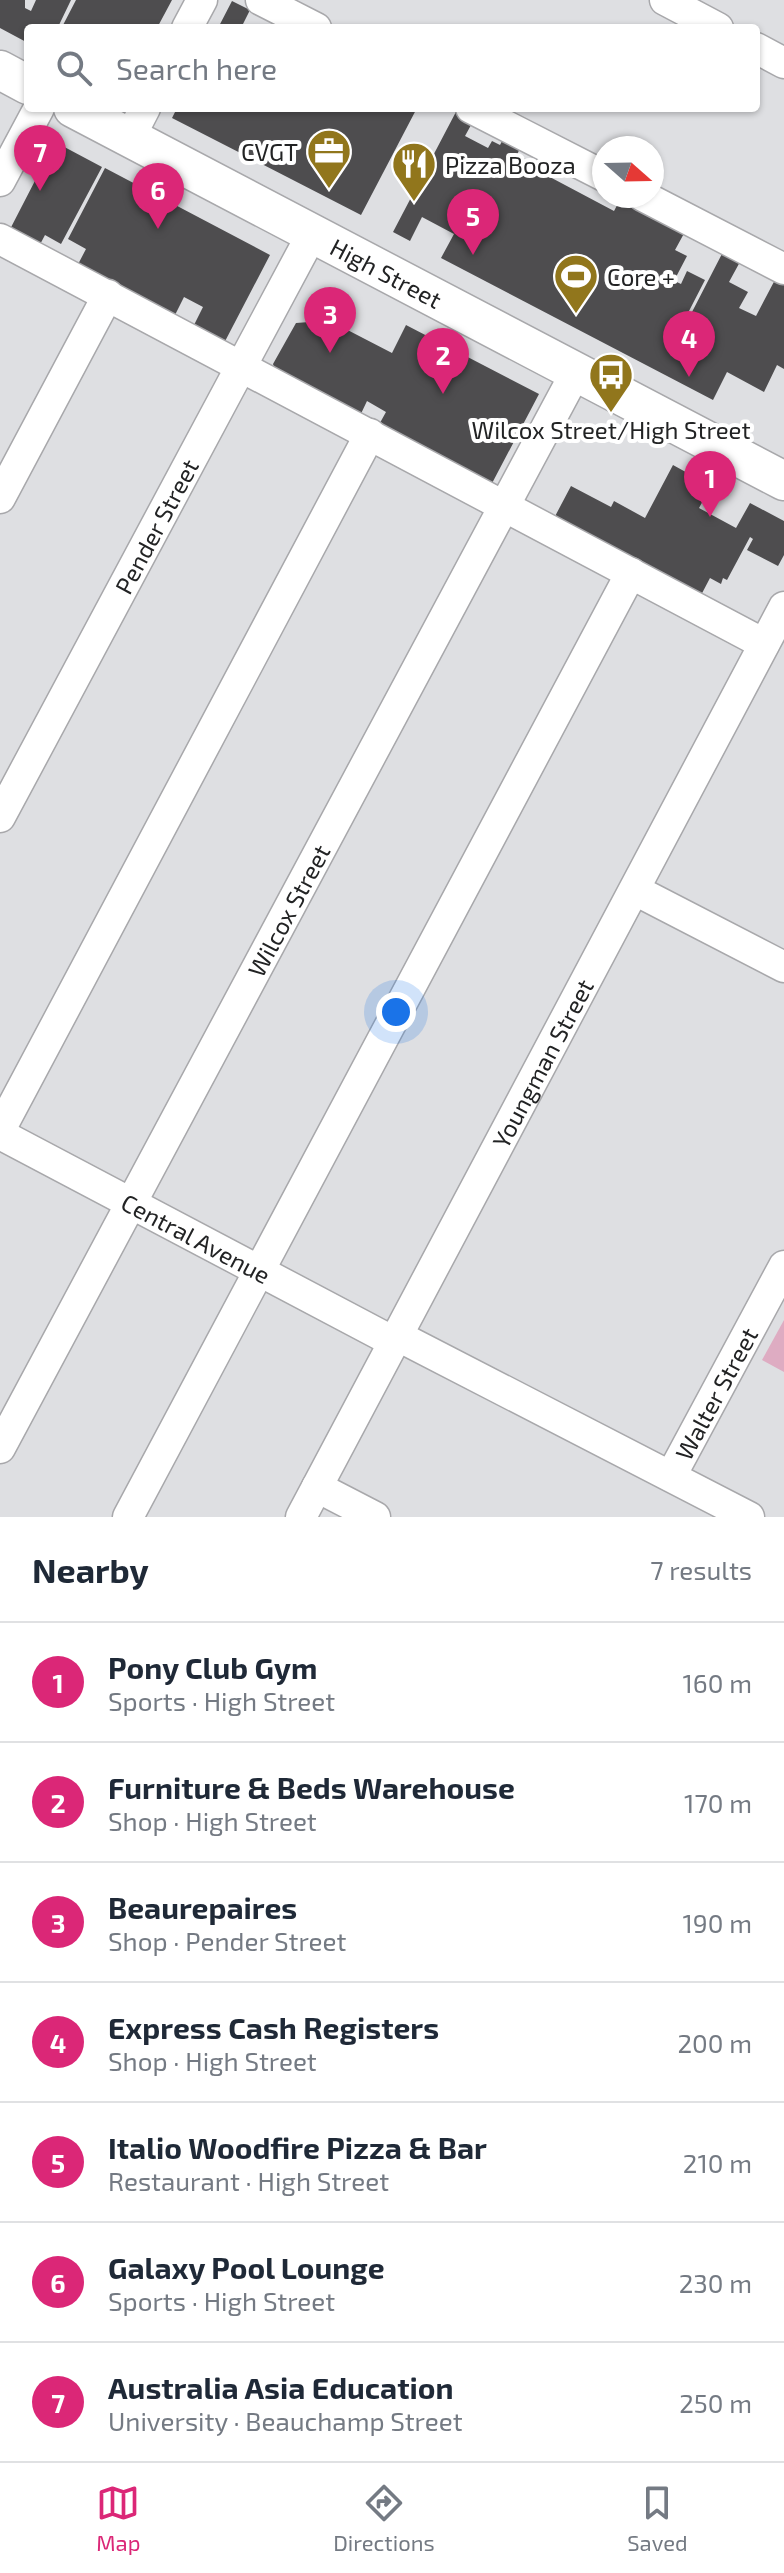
<!DOCTYPE html>
<meta charset="utf-8">
<style>
:root{--surface:#fff;--page:#f6f6f7;--text:#1f2937;--muted:#747a83;--line:#e0e1e3;--accent:#db2777}
body{margin:0;font-family:"Exo 2",sans-serif;background:var(--page);color:var(--text)}
.compass{position:absolute;left:592px;top:136px;width:72px;height:72px;border-radius:50%;background:var(--surface);box-shadow:0 2px 6px #0004;rotate:110deg}
.you{position:absolute;left:396px;top:1012px;width:28px;height:28px;margin:-20px;border:6px solid #fff;border-radius:50%;background:#1a73e8;box-shadow:0 0 0 12px #1a73e833}
.badge{display:grid;place-items:center;width:52px;height:52px;border-radius:50%;background:var(--accent);color:#fff;font-size:26px;font-weight:700}
.pin{position:absolute;translate:-50% -66px;filter:drop-shadow(0 2px 4px #0008)}
.pin::after{content:'';position:absolute;top:42px;width:28px;height:24px;background:inherit;clip-path:polygon(0 0,100% 0,50% 100%)}
.list{margin:0;padding:0;list-style:none}
h2{display:flex;justify-content:space-between;align-items:center;height:104px;margin:0;padding:0 32px;font-size:34px}
h2 small{font-size:26px;font-weight:400;color:var(--muted)}
.list li{display:grid;grid-template-columns:52px 1fr auto;gap:24px;align-items:center;box-sizing:border-box;height:120px;padding:0 32px;border-top:2px solid var(--line)}
.list b{display:block;font-size:30px;white-space:nowrap}
.list p{margin:0;font-size:26px;white-space:nowrap;color:var(--muted)}
.list em{font-size:26px;font-style:normal;color:var(--muted)}
.icon{flex:none;width:44px;height:44px;fill:none;stroke:currentColor;stroke-width:2;stroke-linecap:round;stroke-linejoin:round}
.map{position:relative;flex:none;width:784px;height:1517px;overflow:hidden}
.search{position:absolute;background:var(--surface);box-shadow:0 2px 6px #0004;left:24px;right:24px;top:24px;height:88px;display:flex;align-items:center;gap:20px;box-sizing:border-box;padding:0 28px;border-radius:8px;color:var(--muted);font-size:30px}
.sheet{height:944px;background:var(--surface)}
nav{display:flex;justify-content:space-around;align-items:center;box-sizing:border-box;height:112px;border-top:2px solid var(--line);background:var(--surface);font-size:22px;color:var(--muted)}
nav a{display:grid;justify-items:center;gap:4px}
nav .on{color:var(--accent)}
.map>svg:first-child{display:block}
.green{fill:#deacc2}
.building{fill:#4e4d4f}
.lines{fill:none;stroke-linecap:round;stroke-linejoin:round}
.minor-casing{stroke:#a8a8ab;stroke-width:33}
.major-casing{stroke:#a8a8ab;stroke-width:41}
.minor{stroke:#fff;stroke-width:30}
.major{stroke:#fff;stroke-width:38}
.labels{text-anchor:middle;dominant-baseline:central;stroke-width:8;stroke-linejoin:round;paint-order:stroke}
.poi-label{font-size:24px;fill:#222324;stroke:#fff;text-anchor:start}
.street-label{font-size:24px;fill:#222324;stroke:#fff}
</style>
<div class="map">
<svg width="784" height="1517" viewBox="0 0 784 1517">
<rect width="100%" height="100%" fill="#dedfe2"/>
<!-- green -->
<path class="green" d="M784,1320V1372L762,1360Z"/>
<!-- building -->
<path class="building" d="M0,0H25V8L31,11L36,0H71L59,25L62,27L76,0H172L157,28H28V43L0,28Z
M232,1L250,10L241,28H218Z
M177,108H417L361,215L172,118Z
M458,108L476,116L465,136L488,148L492,141L500,145L503,139L520,148L517,155L534,163L540,152L556,160L548,176L614,211L622,196H627L687,228L675,250L687,256L676,277L664,271L662,275L681,284L687,271L705,280L673,342L676,343L725,248L741,260L729,282L748,292L739,308L756,316L777,276L784,280V369L777,365L764,392L727,372L713,400L441,258L454,234L422,217L410,241L393,232Z
M55,142L102,167L61,244L45,235L36,252L6,237Z
M105,168L270,255L221,349L190,333L203,307L184,297L171,323L74,272L86,249L68,239Z
M336,320L334,323L392,353L406,325L539,394L489,489L376,430L386,412L367,401L358,420L278,379L273,364L296,323Z
M673,465L711,486L699,508L736,528L750,503L784,521V555L778,566L747,550L753,539L750,537L727,580L723,578L721,584L710,578L699,599L552,522L571,486L611,507L614,501L645,518Z"/>
<g class="lines">
<!-- minor casing -->
<g class="minor-casing">
<g id="minor">
<path d="M261,0L316,28"/>
<path d="M665,0L718,28"/>
<path d="M187,28L202,0"/>
<path d="M756,48L784,63"/>
<path d="M471,108L604,176"/>
<path d="M130,137L145,108"/>
<path d="M0,181L39,108"/>
<path d="M643,196L784,269"/>
<path d="M0,239L764,644"/>
<path d="M0,498L108,295"/>
<path id="s1" d="M0,817L312,234"/>
<path d="M635,890L784,967"/>
<path d="M0,1130L370,434"/>
<path id="s2" d="M0,1134L392,1341"/>
<path d="M396,1335L749,1517"/>
<path id="s3" d="M0,1448L576,372"/>
<path id="s4" d="M671,1476L784,1266"/>
<path d="M317,1487L375,1517"/>
<path d="M128,1517L631,573"/>
<path id="s5" d="M301,1517L784,607"/>
</g>
</g>
<!-- major casing -->
<g class="major-casing">
<g id="major">
<path d="M0,70L28,85"/>
<path id="s6" d="M73,108L784,481"/>
</g>
</g>
<!-- minor -->
<use href="#minor" class="minor"/>
<!-- major -->
<use href="#major" class="major"/>
</g>
<!-- icons -->
<defs>
<g id="office-pin" transform="scale(2.3)"><path d="M0 17L-7.5 6A9.5 9.5 0 1 1 7.5 6Z" fill="#91761c" stroke="#fff"/><path d="M-6-3h4V-5.5h4V-3h4V5H-6ZM-1-4.5V-3h2v-1.5ZM-6 0V1H6V0Z" fill="#fff"/></g>
<g id="restaurant-pin" transform="scale(2.3)"><path d="M0 17L-7.5 6A9.5 9.5 0 1 1 7.5 6Z" fill="#91761c" stroke="#fff"/><path d="M-5-6h1v4h1v-4h1v4h1v-4h1v5L-1.5 .5V6h-2V.5L-5-1ZM5-6V6H3V1.5H1.5Q1.5-4 5-6Z" fill="#fff"/></g>
<g id="stadium-pin" transform="scale(2.3)"><path d="M0 17L-7.5 6A9.5 9.5 0 1 1 7.5 6Z" fill="#91761c" stroke="#fff"/><path d="M0-5a6.5 5 0 1 0 0 10a6.5 5 0 1 0 0-10ZM-3.5-1.8h7v3.6h-7Z" fill="#fff"/></g>
<g id="bus-pin" transform="scale(2.3)"><path d="M0 17L-7.5 6A9.5 9.5 0 1 1 7.5 6Z" fill="#91761c" stroke="#fff"/><path d="M-5-6H5V4H4V6H2V4H-2V6H-4V4H-5ZM-3.5-4V0h7V-4ZM-3.5 1.2v1.5H-2V1.2ZM2 1.2v1.5H3.5V1.2Z" fill="#fff"/></g>
</defs>
<g fill-rule="evenodd">
<use href="#office-pin" x="329" y="151"/>
<use href="#restaurant-pin" x="414" y="164"/>
<use href="#stadium-pin" x="576" y="276"/>
<use href="#bus-pin" x="611" y="375"/>
</g>
<g class="labels">
<!-- poi labels -->
<g class="poi-label">
<text x="298" y="151" text-anchor="end">CVGT</text>
<text x="445" y="164">Pizza Booza</text>
<text x="607" y="276">Core +</text>
<text x="611" y="429" text-anchor="middle">Wilcox Street/High Street</text>
</g>
<!-- street labels -->
<g class="street-label">
<text stroke="none"><textPath href="#s6" startOffset="354">High Street</textPath></text>
<text stroke="none"><textPath href="#s1" startOffset="330">Pender Street</textPath></text>
<text stroke="none"><textPath href="#s3" startOffset="610">Wilcox Street</textPath></text>
<text stroke="none"><textPath href="#s5" startOffset="514">Youngman Street</textPath></text>
<text stroke="none"><textPath href="#s2" startOffset="222">Central Avenue</textPath></text>
<text stroke="none"><textPath href="#s4" startOffset="94">Walter Street</textPath></text>
</g>
</g>
</svg>
<svg class="compass" viewBox="-18 -18 36 36"><path d="M0-13l5 13h-10z" fill="#e53935"/><path d="M0 13l5-13h-10z" fill="#747a83"/></svg>
<div class="you"></div>
<div class="pin badge" style="left:710px;top:517px">1</div>
<div class="pin badge" style="left:443px;top:394px">2</div>
<div class="pin badge" style="left:330px;top:353px">3</div>
<div class="pin badge" style="left:689px;top:377px">4</div>
<div class="pin badge" style="left:473px;top:255px">5</div>
<div class="pin badge" style="left:158px;top:229px">6</div>
<div class="pin badge" style="left:40px;top:191px">7</div>
<div class="search"><svg class="icon" aria-label="search" viewBox="0 0 24 24"><circle cx="10" cy="10" r="6"/><path d="M15 15l6 6"/></svg>Search here</div>
</div>
<section class="sheet">
<h2>Nearby<small>7 results</small></h2>
<ul class="list">
<li><span class="badge">1</span><div><b>Pony Club Gym</b><p>Sports · High Street</p></div><em>160 m</em></li>
<li><span class="badge">2</span><div><b>Furniture &amp; Beds Warehouse</b><p>Shop · High Street</p></div><em>170 m</em></li>
<li><span class="badge">3</span><div><b>Beaurepaires</b><p>Shop · Pender Street</p></div><em>190 m</em></li>
<li><span class="badge">4</span><div><b>Express Cash Registers</b><p>Shop · High Street</p></div><em>200 m</em></li>
<li><span class="badge">5</span><div><b>Italio Woodfire Pizza &amp; Bar</b><p>Restaurant · High Street</p></div><em>210 m</em></li>
<li><span class="badge">6</span><div><b>Galaxy Pool Lounge</b><p>Sports · High Street</p></div><em>230 m</em></li>
<li><span class="badge">7</span><div><b>Australia Asia Education</b><p>University · Beauchamp Street</p></div><em>250 m</em></li>
</ul>
</section>
<nav>
<a class="on"><svg class="icon" aria-label="map" viewBox="0 0 24 24"><path d="M3 6l6-2 6 2 6-2v14l-6 2-6-2-6 2zM9 4v14M15 6v14"/></svg>Map</a>
<a><svg class="icon" aria-label="directions" viewBox="0 0 24 24"><path d="M12 3l9 9-9 9-9-9zM9 14v-3h6M13 9l2 2-2 2"/></svg>Directions</a>
<a><svg class="icon" aria-label="saved" viewBox="0 0 24 24"><path d="M7 4h10v16l-5-4-5 4z"/></svg>Saved</a>
</nav>
